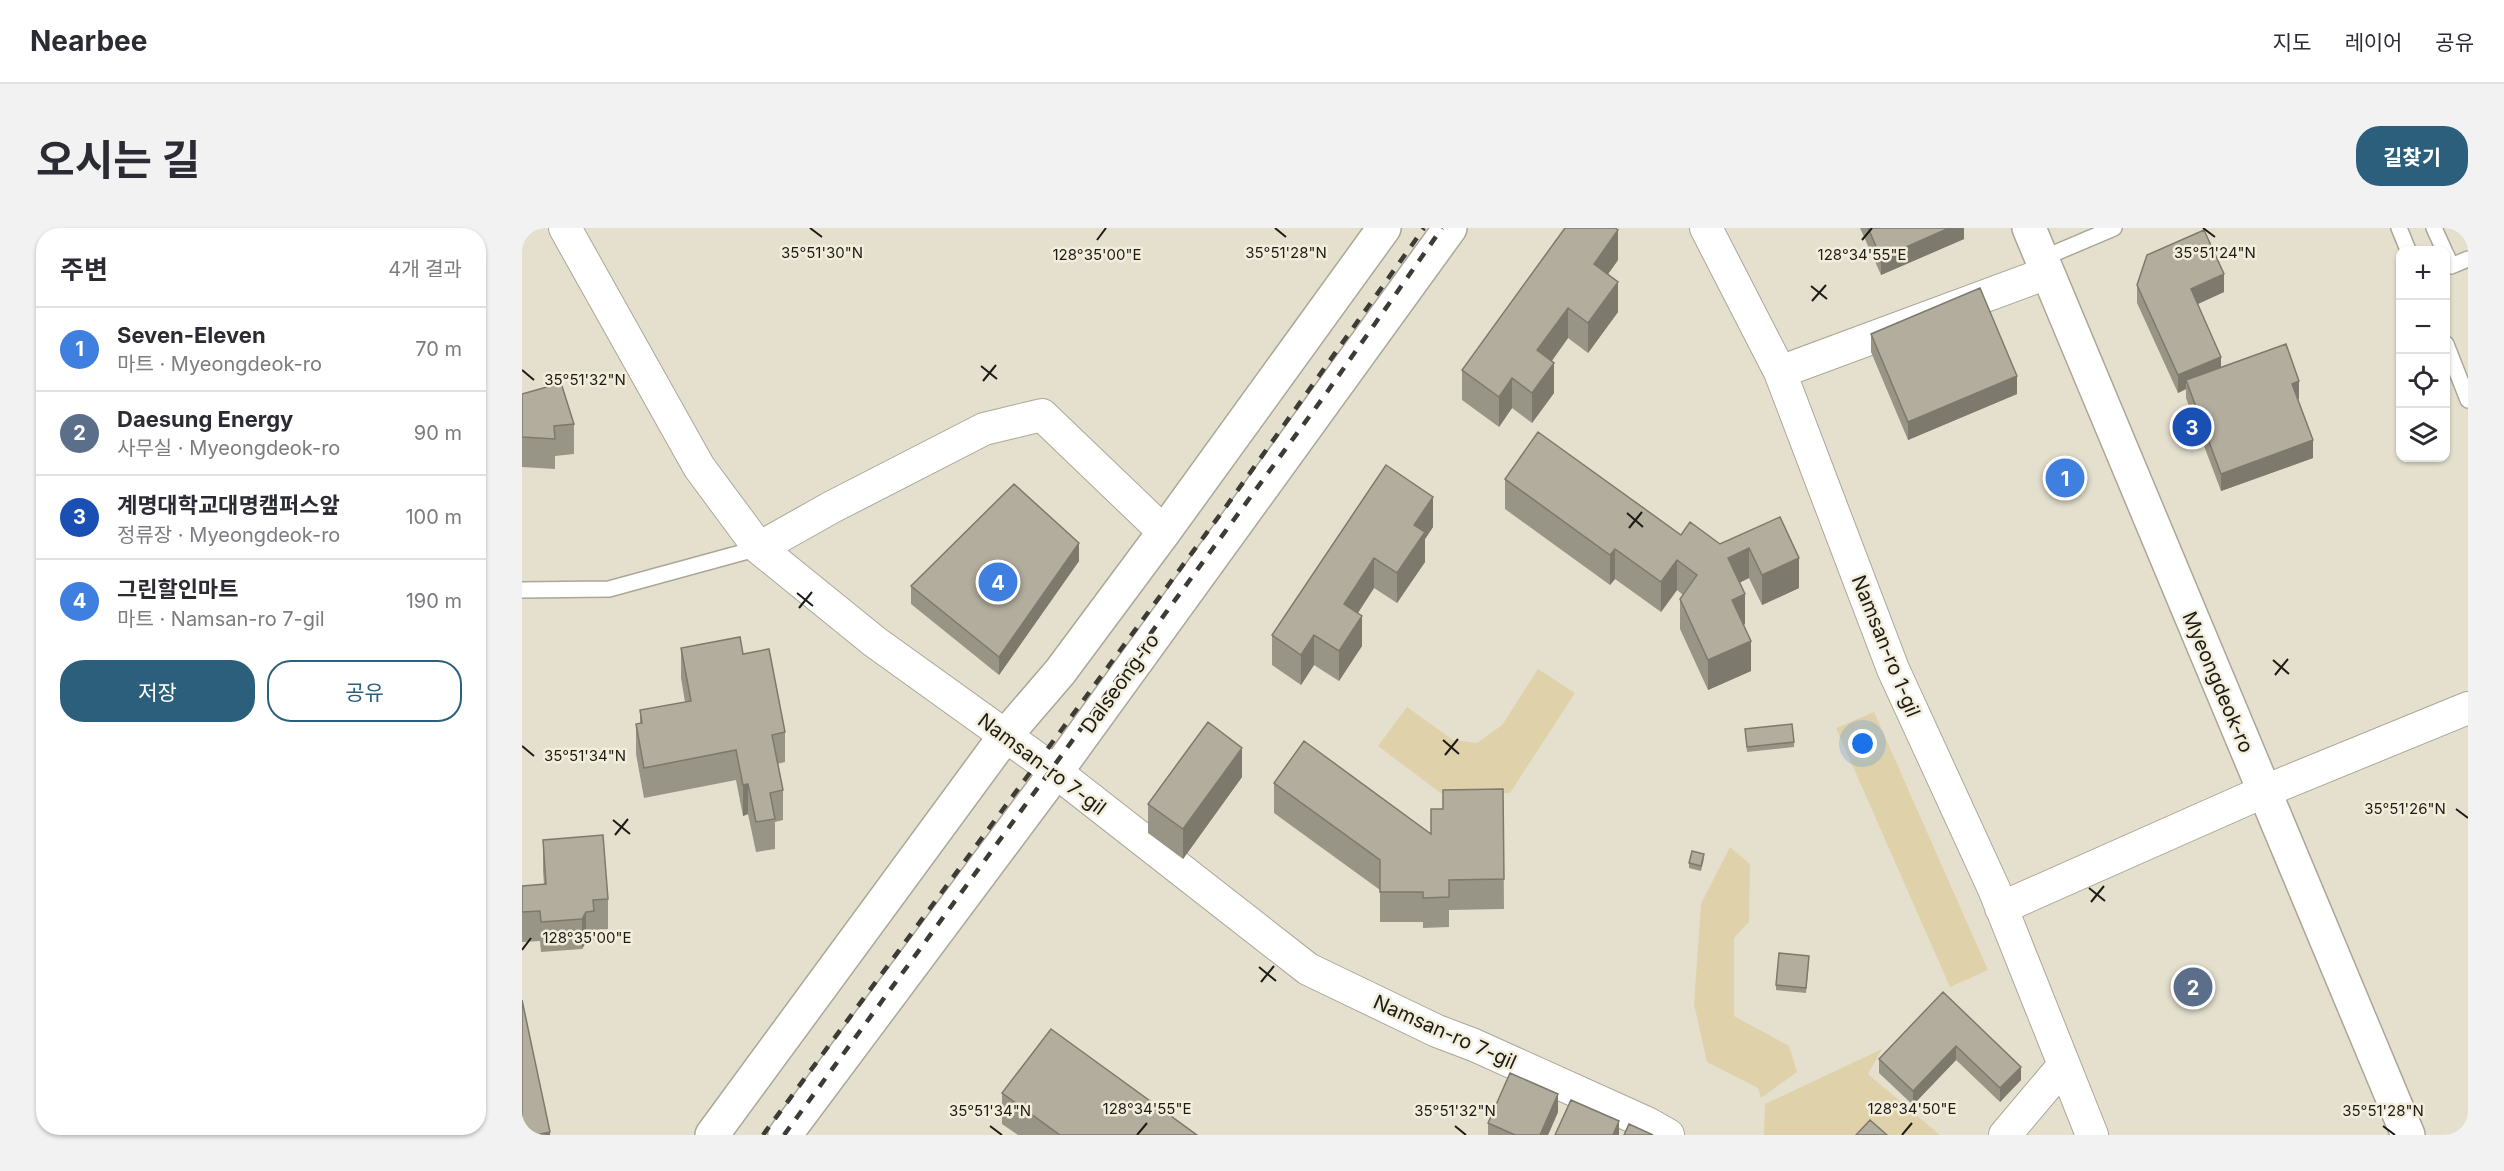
<!DOCTYPE html>
<html lang="ko">
<meta charset="utf-8">
<style>
:root{--surface:#fff;--page:#f2f2f3;--text:#2b2b33;--muted:#7c7c81;--line:#e1e1e2;--accent:#2c5f7c}
body{margin:0;font-family:Inter,"Noto Sans KR",sans-serif;background:var(--page);color:var(--text)}
.controls{position:absolute;right:18px;top:18px;display:grid;overflow:hidden;border-radius:12px;box-shadow:0 2px 4px #0004}
.controls button{width:54px;height:54px;display:grid;place-items:center;padding:0;border:0;border-bottom:2px solid var(--line);background:var(--surface);color:var(--text);font:30px sans-serif}
.you{position:absolute;left:1341px;top:516px;width:21px;height:21px;margin:-15px;border:4px solid #fff;border-radius:50%;background:#1a73e8;box-shadow:0 0 0 9px #1a73e833}
.badge{display:grid;place-items:center;width:39px;height:39px;border-radius:50%;background:var(--accent);color:#fff;font-size:20px;font-weight:700}
.pin{position:absolute;translate:-50% -50%;border:3px solid #fff;box-shadow:0 2px 6px #0006}
.list{margin:0;padding:0;list-style:none}
h2{display:flex;justify-content:space-between;align-items:center;height:78px;margin:0;padding:0 24px;font-size:26px}
h2 small{font-size:20px;font-weight:400;color:var(--muted)}
.list li{display:grid;grid-template-columns:39px 1fr auto;gap:18px;align-items:center;box-sizing:border-box;height:84px;padding:0 24px;border-top:2px solid var(--line)}
.list b{display:block;font-size:22px;white-space:nowrap}
.list p{margin:0;font-size:20px;white-space:nowrap;color:var(--muted)}
.list em{font-size:20px;font-style:normal;color:var(--muted)}
.actions{display:flex;gap:12px;padding:18px 24px}
.actions a{flex:1;padding:14px 0;border:2px solid var(--accent);border-radius:24px;text-align:center;font-size:21px;color:var(--accent)}
.actions .main{background:var(--accent);color:#fff}
.icon{flex:none;width:33px;height:33px;fill:none;stroke:currentColor;stroke-width:2;stroke-linecap:round;stroke-linejoin:round}
.map{position:relative;flex:none;width:1946px;height:907px;overflow:hidden;border-radius:24px}
header{display:flex;align-items:center;gap:36px;box-sizing:border-box;height:84px;padding:0 30px;background:var(--surface);border-bottom:2px solid var(--line)}
header strong{font-size:28px}
nav{display:flex;gap:33px;margin-inline-start:auto;font-size:21px}
.intro{display:flex;align-items:center;justify-content:space-between;box-sizing:border-box;height:144px;padding:0 36px}
h1{margin:0;font-size:42px}
.button{padding:15px 27px;border-radius:24px;background:var(--accent);color:#fff;font-size:21px;font-weight:700}
main{display:flex;gap:36px;padding:0 36px}
aside{flex:1;background:var(--surface);border-radius:24px;box-shadow:0 2px 4px #0004}
.map>svg:first-child{display:block}
.green{fill:#dfd2aa}
.lines{fill:none;stroke-linecap:round;stroke-linejoin:round}
.lane-casing{stroke:#aca696;stroke-width:18}
.street-casing{stroke:#aca696;stroke-width:34}
.secondary-casing{stroke:#aca696;stroke-width:36}
.lane{stroke:#fff;stroke-width:15}
.street{stroke:#fff;stroke-width:32}
.secondary{stroke:#fff;stroke-width:33}
.rail{stroke:#3d3b33;stroke-width:4.5;stroke-dasharray:10 10;stroke-linecap:butt}
.wall{fill:#999586}
.shaded-wall{fill:#7d796d}
.building{fill:#b2ad9c;stroke:#7d796d;stroke-width:1.5}
.ticks{fill:none;stroke:#1d1b15;stroke-width:2}
.labels{text-anchor:middle;dominant-baseline:central;stroke-width:5;stroke-linejoin:round;paint-order:stroke}
.street-label{font-size:20px;fill:#1d1b15;stroke:#f3eddb}
.ticks-label{font-size:15px;text-anchor:middle;fill:#1d1b15;stroke:#f3eddb;stroke-width:5;stroke-linejoin:round;paint-order:stroke}
</style>
<header>
<strong>Nearbee</strong>
<nav><a>지도</a><a>레이어</a><a>공유</a></nav>
</header>
<div class="intro"><h1>오시는 길</h1><a class="button">길찾기</a></div>
<main>
<aside>
<h2>주변<small>4개 결과</small></h2>
<ul class="list">
<li><span class="badge" style="background:#3f7fe0">1</span><div><b>Seven-Eleven</b><p>마트 · Myeongdeok-ro</p></div><em>70 m</em></li>
<li><span class="badge" style="background:#5c6f8a">2</span><div><b>Daesung Energy</b><p>사무실 · Myeongdeok-ro</p></div><em>90 m</em></li>
<li><span class="badge" style="background:#1a4fb4">3</span><div><b>계명대학교대명캠퍼스앞</b><p>정류장 · Myeongdeok-ro</p></div><em>100 m</em></li>
<li><span class="badge" style="background:#3f7fe0">4</span><div><b>그린할인마트</b><p>마트 · Namsan-ro 7-gil</p></div><em>190 m</em></li>
</ul>
<div class="actions"><a class="main">저장</a><a>공유</a></div>
</aside>
<div class="map">
<svg width="1946" height="907" viewBox="0 0 1946 907">
<rect width="100%" height="100%" fill="#e5e0ce"/>
<!-- green -->
<path class="green" d="M1016,441L1053,465L988,565L920,566L856,518L885,479L931,512L955,515L980,497Z
M1352,484L1466,742L1428,759L1314,500Z
M1208,619L1228,636L1227,694L1212,710V788L1267,818L1275,844L1239,870L1236,860L1185,834L1172,776L1179,676Z
M1360,821L1346,846L1418,907H1242L1243,876Z"/>
<g class="lines">
<!-- lane casing -->
<g class="lane-casing">
<path id="lane" d="M1877,0L1886,22
M1912,0L1922,22
M1924,26L1929,38L1946,31
M1519,31L1592,0
M1924,116L1946,172
M0,362L87,361L237,320"/>
</g>
<!-- street casing -->
<g class="street-casing">
<path id="street" d="M43,0L177,239L237,320L353,414L534,544L786,741L915,803L952,817L1125,895L1146,907
M1184,0L1258,144L1371,441L1472,661L1570,907
M1258,144L1525,45
M237,320L310,279L462,201L520,187L642,304
M1479,680L1743,563L1946,480
M1483,907L1542,837"/>
</g>
<!-- secondary casing -->
<g class="secondary-casing">
<path id="secondary" d="M1507,0L1886,907
M190,907L483,508L538,444L642,304L862,0
M263,907L534,544L928,0"/>
</g>
<!-- lane -->
<use href="#lane" class="lane"/>
<!-- street -->
<use href="#street" class="street"/>
<!-- secondary -->
<use href="#secondary" class="secondary"/>
<!-- rail -->
<path class="rail" d="M241,907L703,280L902,0
M262,907L803,167L920,0"/>
</g>
<!-- wall -->
<path class="wall" d="M1338,0H1442V11L1359,47Z
M1096,32L1086,46L1096,84L1066,125L1046,110L1030,133L1032,165L1010,195L990,180L977,199L940,172V142Z
M1615,57L1702,64L1676,76L1699,140L1777,171H1776L1791,230L1699,263L1664,170V161L1656,165L1615,75Z
M1349,106L1495,166L1386,212L1349,124Z
M0,166L52,196V226L33,228V241L0,239Z
M864,237L911,299L903,311V334L875,375L852,360L836,385L840,418L817,453L792,437L779,457L750,437V407Z
M983,251L1159,307L1198,316L1258,289L1277,360L1240,377L1227,350L1217,355L1223,396L1222,397L1229,443L1186,462L1158,401V371L1161,367L1155,362L1139,384L1093,351L1088,357L983,281Z
M557,333L477,447L389,376V358Z
M159,420L221,426L263,504V534L255,536L261,562V592L253,594V621L234,624L226,586L221,588L214,552L122,570L114,526V496L118,495V482L163,474L159,450Z
M1223,501L1272,514V519L1225,524Z
M720,549L661,631L626,605V576Z
M752,555L909,606L921,581L981,561L982,681L927,682V699L901,700V694H858V662L752,585Z
M21,612L86,671V701L72,702V713L64,714L60,721L19,724L18,713L0,714V658L22,657L21,642Z
M1182,631L1179,643L1167,640V635Z
M1287,733L1284,765L1254,762V757Z
M1421,764L1499,852L1478,874L1434,832L1391,877L1357,845V831Z
M480,865L675,907H496L480,896Z
M1036,884L1026,907H966V895Z"/>
<!-- shaded-wall -->
<path class="shaded-wall" d="M1427,0H1442V11L1359,47V30Z
M1096,2V32L1072,66V36Z
M1702,46V64L1669,79V61Z
M1096,54V84L1066,125V95Z
M1046,80V110L1015,153V122Z
M1699,129V146L1664,152V161L1656,165V147Z
M1032,135V165L1010,195V165Z
M1495,148V166L1386,212V194Z
M990,150V180L977,199V169Z
M1777,153V171L1770,173V156Z
M1791,212V230L1699,263V246Z
M911,269V299L903,311V334L875,375V345L892,297Z
M557,315V333L477,447V429Z
M1227,320V350L1206,360V330Z
M1093,321V351L1088,357V327Z
M852,330V360L822,406V376Z
M1277,330V360L1240,377V347Z
M1155,332V362L1139,384V354Z
M1223,366V396L1210,402V372Z
M840,388V418L817,453V423Z
M792,407V437L779,457V427Z
M1229,413V443L1186,462V432Z
M720,520V549L661,631V601Z
M226,556V586L221,588V557Z
M64,684V714L60,721V691Z
M1434,818V832L1391,877V863Z
M1499,839V852L1478,874V860Z
M1036,866V884L1026,907H1018Z
M1097,893V907H1091Z
M28,904V907H14Z"/>
<!-- building -->
<path class="building" d="M1043,0H1093L1096,2L1072,36L1096,54L1066,95L1046,80L1015,122L1032,135L1010,165L990,150L977,169L940,142Z
M1346,0H1427L1359,30Z
M1682,2L1702,46L1669,61L1699,129L1656,147L1615,57L1625,27Z
M1458,60L1495,148L1386,194L1349,106Z
M1764,116L1777,153L1770,156L1791,212L1699,246L1664,152Z
M39,155L52,196L32,198L33,211L0,209V166Z
M1016,204L1159,307L1168,294L1198,316L1258,289L1277,330L1240,347L1227,320L1206,330L1223,366L1210,372L1229,413L1186,432L1158,371L1175,347L1155,332L1139,354L1093,321L1088,327L983,251Z
M864,237L911,269L892,297L903,304L875,345L852,330L822,376L840,388L817,423L792,407L779,427L750,407Z
M492,256L557,315L477,429L389,358Z
M218,409L221,426L247,421L263,504L250,507L261,562L248,565L253,591L234,594L226,556L221,557L214,522L122,540L114,496L120,495L118,482L169,473L159,420Z
M686,494L720,520L661,601L626,576Z
M1270,496L1272,514L1225,519L1223,501Z
M782,513L909,606V581H921V562L981,561L982,651L927,652V669L901,670V664H858V632L752,555Z
M81,607L86,671L71,672L72,683L64,684L60,691L19,694L18,683L0,684V658L24,656L21,612Z
M1170,623L1182,626L1179,638L1167,635Z
M1257,725L1287,728L1284,760L1254,757Z
M1421,764L1499,839L1478,860L1434,818L1391,863L1357,831Z
M0,772L28,904L14,907H0Z
M529,801L675,907H538L480,865Z
M988,845L1036,866L1018,907H993L966,895Z
M1049,872L1097,893L1091,907H1033Z
M1348,892L1365,907H1334Z
M1107,896L1131,907H1102Z"/>
<!-- ticks -->
<path class="ticks" d="M288,0L300,9M753,0L764,9M1681,0L1693,9M575,12L584,0M1340,12L1350,0M1289,58L1305,71M1290,73L1304,57M459,138L475,151M0,142L12,152M461,153L474,137M1105,285L1121,299M1107,300L1120,284M275,365L291,378M277,380L290,364M1751,432L1767,446M1753,447L1766,431M921,512L937,526M0,518L12,528M923,527L936,511M1934,581L1946,590M91,592L108,606M93,607L106,591M1567,660L1583,673M1569,674L1582,658M0,722L9,710M737,739L754,753M739,754L752,738M468,898L480,907M933,898L944,907M1861,898L1873,907M615,907L625,895M1380,907L1390,895"/>
<g class="labels">
<!-- street labels -->
<g class="street-label">
<text transform="translate(1364 418) rotate(68)">Namsan-ro 1-gil</text>
<text transform="translate(1696 454) rotate(67)">Myeongdeok-ro</text>
<text transform="translate(598 455) rotate(-54)">Dalseong-ro</text>
<text transform="translate(520 536) rotate(37)">Namsan-ro 7-gil</text>
<text transform="translate(923 804) rotate(24)">Namsan-ro 7-gil</text>
</g>
</g>
<g class="ticks-label">
<text x="300" y="30">35°51'30"N</text>
<text x="764" y="30">35°51'28"N</text>
<text x="1693" y="30">35°51'24"N</text>
<text x="575" y="32">128°35'00"E</text>
<text x="1340" y="32">128°34'55"E</text>
<text x="63" y="157">35°51'32"N</text>
<text x="63" y="533">35°51'34"N</text>
<text x="1883" y="586">35°51'26"N</text>
<text x="65" y="715">128°35'00"E</text>
<text x="625" y="886">128°34'55"E</text>
<text x="1390" y="886">128°34'50"E</text>
<text x="468" y="888">35°51'34"N</text>
<text x="933" y="888">35°51'32"N</text>
<text x="1861" y="888">35°51'28"N</text>
</g>
</svg>
<div class="controls">
<button>+</button>
<button>−</button>
<button><svg class="icon" aria-label="locate" viewBox="0 0 24 24"><circle cx="12" cy="12" r="6"/><path d="M12 2v4M12 18v4M2 12h4M18 12h4"/></svg></button>
<button><svg class="icon" aria-label="layers" viewBox="0 0 24 24"><path d="M12 4l9 5-9 5-9-5zM3 14l9 5 9-5"/></svg></button>
</div>
<div class="you"></div>
<div class="pin badge" style="left:1543px;top:250px;background:#3f7fe0">1</div>
<div class="pin badge" style="left:1671px;top:759px;background:#5c6f8a">2</div>
<div class="pin badge" style="left:1670px;top:199px;background:#1a4fb4">3</div>
<div class="pin badge" style="left:476px;top:354px;background:#3f7fe0">4</div>
</div>
</main>
